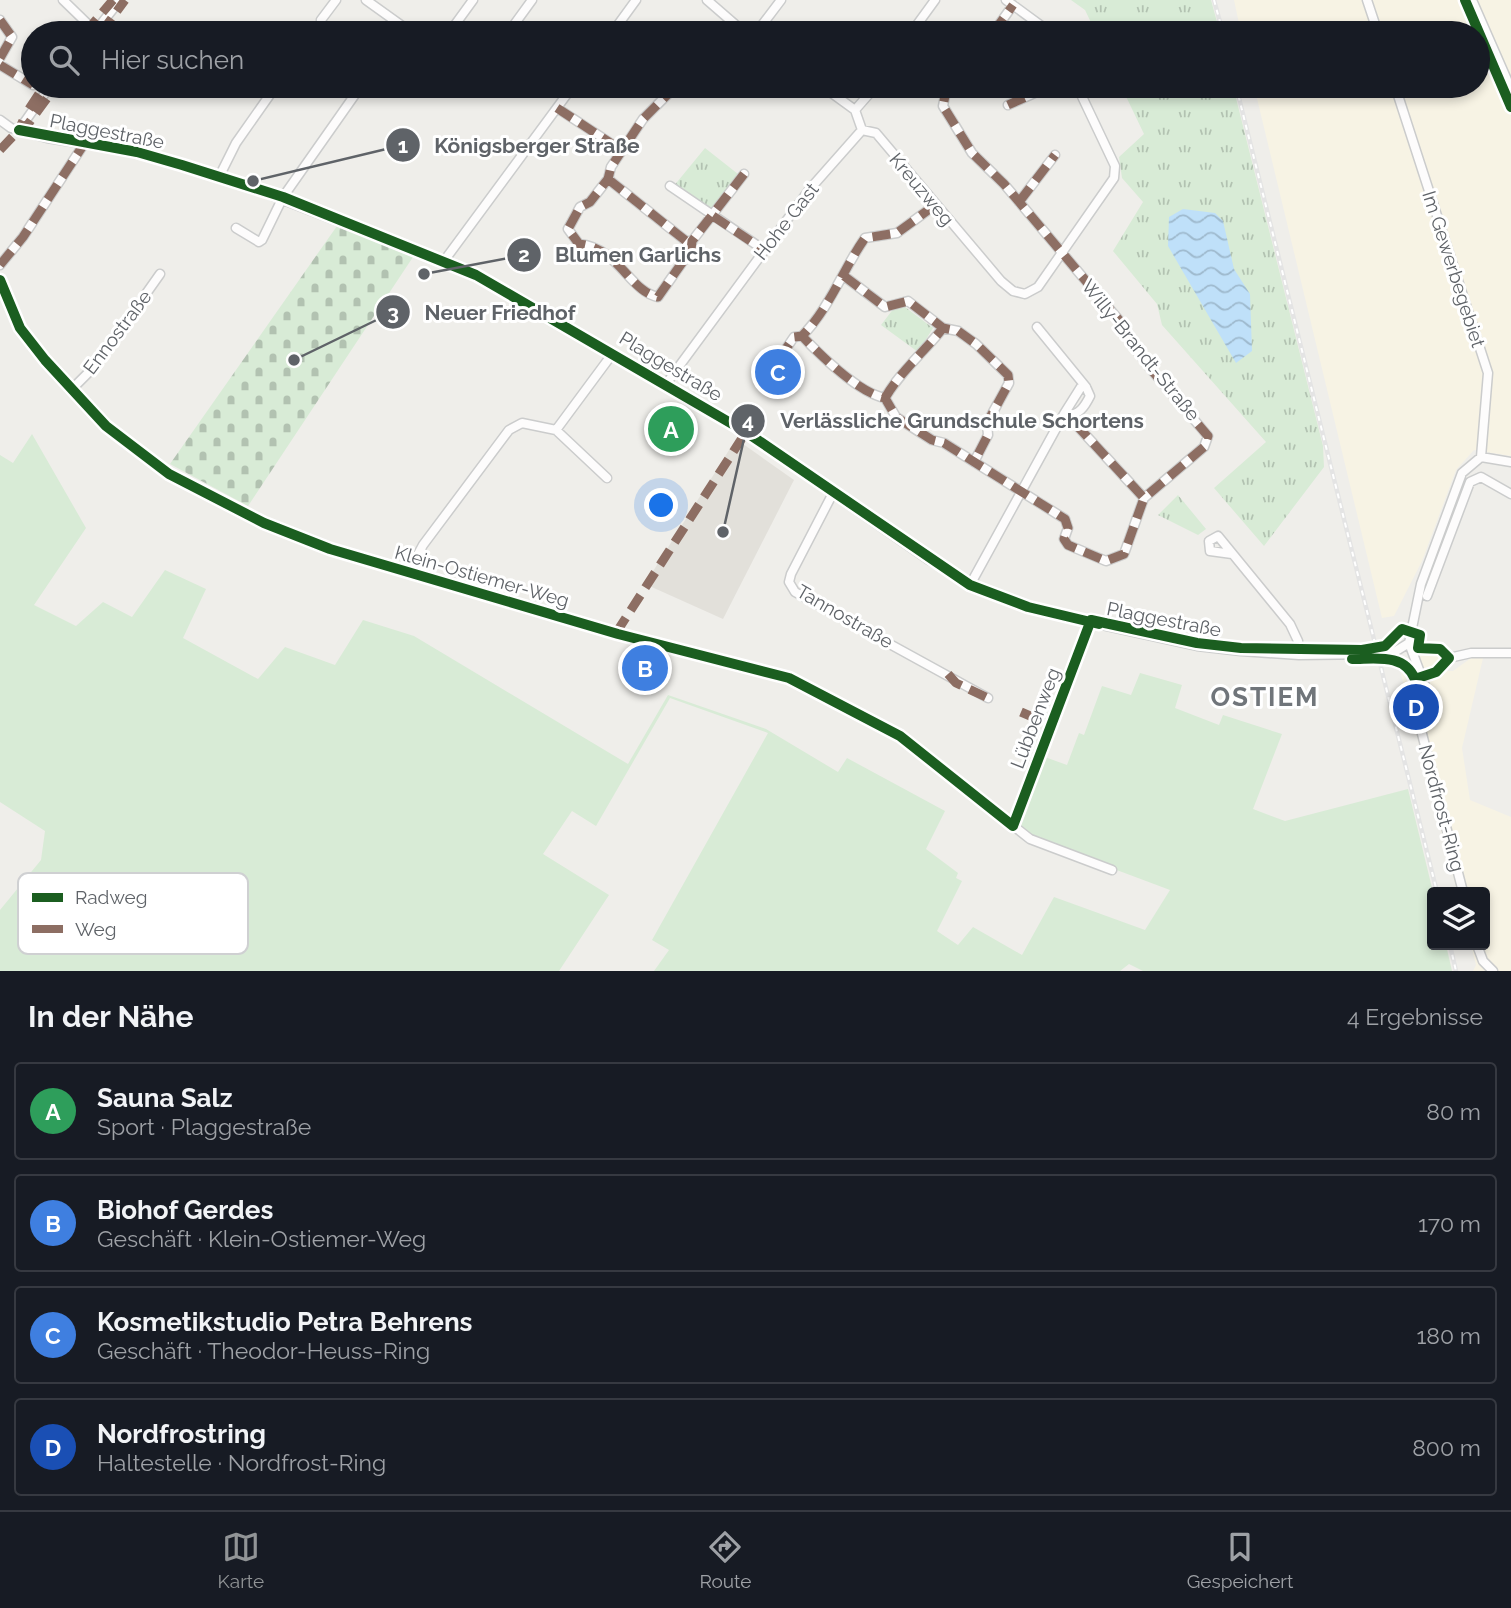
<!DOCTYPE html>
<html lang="de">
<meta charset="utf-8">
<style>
:root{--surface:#171b24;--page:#242831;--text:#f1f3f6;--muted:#9ea1a6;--line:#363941;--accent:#919496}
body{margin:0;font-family:Raleway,sans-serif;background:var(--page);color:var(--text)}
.controls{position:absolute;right:21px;bottom:21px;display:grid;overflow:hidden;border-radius:7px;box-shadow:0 4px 10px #0003}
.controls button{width:63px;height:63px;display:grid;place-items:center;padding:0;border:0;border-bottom:2px solid var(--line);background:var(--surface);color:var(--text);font:35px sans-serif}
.you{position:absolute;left:662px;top:506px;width:24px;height:24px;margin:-18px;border:5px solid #fff;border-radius:50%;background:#1a73e8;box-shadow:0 0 0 10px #1a73e833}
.badge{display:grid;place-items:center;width:46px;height:46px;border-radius:50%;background:var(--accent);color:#fff;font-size:23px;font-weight:700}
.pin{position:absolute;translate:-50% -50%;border:4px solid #fff;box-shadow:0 2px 7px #0006}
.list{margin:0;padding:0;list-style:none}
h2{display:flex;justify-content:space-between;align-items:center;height:91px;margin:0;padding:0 28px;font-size:30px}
h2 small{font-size:23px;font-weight:400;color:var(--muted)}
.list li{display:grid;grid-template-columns:46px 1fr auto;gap:21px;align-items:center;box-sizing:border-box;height:98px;margin:0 14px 14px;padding:0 14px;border:2px solid var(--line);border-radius:7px}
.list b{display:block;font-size:26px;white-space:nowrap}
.list p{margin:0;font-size:23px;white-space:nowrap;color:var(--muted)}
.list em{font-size:23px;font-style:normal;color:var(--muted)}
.icon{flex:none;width:38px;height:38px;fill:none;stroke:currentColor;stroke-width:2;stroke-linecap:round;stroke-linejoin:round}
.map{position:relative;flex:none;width:1511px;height:971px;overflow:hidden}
.search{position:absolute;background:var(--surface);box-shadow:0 4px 10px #0003;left:21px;right:21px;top:21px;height:77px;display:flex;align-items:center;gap:18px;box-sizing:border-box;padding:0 24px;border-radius:38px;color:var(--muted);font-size:26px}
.sheet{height:539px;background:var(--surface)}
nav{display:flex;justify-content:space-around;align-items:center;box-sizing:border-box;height:98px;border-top:2px solid var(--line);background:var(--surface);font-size:19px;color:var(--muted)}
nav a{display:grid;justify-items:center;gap:4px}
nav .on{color:var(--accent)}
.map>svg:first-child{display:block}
.commercial{fill:#f7f3e4}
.education{fill:#e2e0da}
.green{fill:#d8ebd6}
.cemetery{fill:url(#cemetery-stones)}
.park{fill:url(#park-tufts)}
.water{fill:url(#water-waves)}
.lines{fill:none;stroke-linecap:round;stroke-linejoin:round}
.minor-casing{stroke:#cbcccc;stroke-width:11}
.minor{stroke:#fdfcfc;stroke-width:8}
.rail-casing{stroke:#e4e4e4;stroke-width:4.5}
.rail{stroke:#fff;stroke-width:2;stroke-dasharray:5;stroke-linecap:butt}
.quiet{stroke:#8d6e63;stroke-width:9;stroke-dasharray:18 9;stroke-linecap:butt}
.cycleway-casing{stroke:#fff;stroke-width:15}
.cycleway{stroke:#1b5e20;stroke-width:10}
.labels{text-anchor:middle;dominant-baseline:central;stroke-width:6;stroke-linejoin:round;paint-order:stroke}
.street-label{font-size:19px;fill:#5f6368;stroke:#fff}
.district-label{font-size:26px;font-weight:bold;letter-spacing:2px;fill:#70757a;stroke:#fff}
.key{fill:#fff;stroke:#cfd0d2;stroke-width:2}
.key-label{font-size:19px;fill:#5f6368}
.leader{fill:none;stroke:#5f6368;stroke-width:2.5}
.callout-dot{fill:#5f6368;stroke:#fff;stroke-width:2.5}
.mark-label{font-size:21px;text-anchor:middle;font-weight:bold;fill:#fff}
.callout-label{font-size:21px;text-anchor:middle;font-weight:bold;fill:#5f6368;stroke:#fff;stroke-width:6;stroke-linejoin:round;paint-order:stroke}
</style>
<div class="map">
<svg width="1511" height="971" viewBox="0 0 1511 971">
<defs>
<pattern id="cemetery-stones" width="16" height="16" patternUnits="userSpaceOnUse" patternTransform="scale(1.75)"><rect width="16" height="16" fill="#d8ebd6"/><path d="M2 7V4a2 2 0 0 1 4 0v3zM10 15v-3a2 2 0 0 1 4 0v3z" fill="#b2c2b1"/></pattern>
<pattern id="park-tufts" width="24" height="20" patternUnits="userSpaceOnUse" patternTransform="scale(1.75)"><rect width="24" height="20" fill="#d8ebd6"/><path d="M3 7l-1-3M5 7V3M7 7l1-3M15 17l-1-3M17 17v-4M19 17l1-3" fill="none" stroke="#b2c2b1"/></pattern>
<pattern id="water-waves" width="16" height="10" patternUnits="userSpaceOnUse" patternTransform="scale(1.75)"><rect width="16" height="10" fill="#bfe0f9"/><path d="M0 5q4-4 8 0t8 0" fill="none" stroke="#9eb9cd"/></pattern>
</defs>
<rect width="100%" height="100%" fill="#efeeea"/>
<!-- commercial -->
<path class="commercial" d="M1234,0H1511V456L1474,450L1456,470L1422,561L1394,616L1382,618L1254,86H1478V33H1241Z
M1423,651H1439L1440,671H1453L1471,658H1483L1462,748L1470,800L1511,817V971H1473L1476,965L1471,945H1485V892H1457L1398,663Z"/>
<!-- education -->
<path class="education" d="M736,439L794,480L723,619L645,584Z"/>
<!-- green -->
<path class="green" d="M32,434L86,528L34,605L76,626L103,602L132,617L165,570L206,589L183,638L258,679L285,647L335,665L363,620L414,636L628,764L668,695L766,729L838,772L847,758L945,811L926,849L958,873L956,878L962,881L937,931L958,945L973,927L1022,955L1054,897L1145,930L1170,890L1042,842L1017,825L1042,756L1067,765L1079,733L1084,735L1102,686L1131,695L1140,673L1182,685L1175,708L1219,725L1223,715L1282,734L1253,809L1285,821L1408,789L1433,892L1432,945H1446L1452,971H1143L1129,964L1120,971H654L669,950L652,940L768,733L670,698L596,826L572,811L543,854L609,895L559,971H0V910L41,860L45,831L0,802V455L13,463Z"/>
<!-- cemetery -->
<path class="cemetery" d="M337,226L413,257L248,506L170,464Z"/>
<!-- park -->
<path class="park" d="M1071,0H1211L1220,33H1096L1085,10Z
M1121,86H1233L1323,446L1324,467L1264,546L1214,488L1266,442L1162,325L1157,304L1113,251L1143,202L1122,178L1119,157L1144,134Z
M705,148L738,174L710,211L673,187Z
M905,307L933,328L918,352L881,325L894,308Z
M1178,495L1206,529L1198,535L1158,515Z"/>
<!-- water -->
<path class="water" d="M1183,209L1215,213L1223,221L1234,269L1250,294L1252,351L1236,363L1168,246L1169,217Z"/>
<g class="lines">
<!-- minor casing -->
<g class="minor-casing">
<path id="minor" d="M63,0L95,31
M366,0L412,33
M707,0L745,33
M1006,0L1051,33
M1367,0L1378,33
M1472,0L1511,89
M0,20L12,37L0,58
M321,20L336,0
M94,33L120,0
M449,33L473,0
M508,33L532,0
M612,33L636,0
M756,33L781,0
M911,33L935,0
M993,33L1013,5
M0,65L33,85
M676,86L643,119L611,167L608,179L590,202L580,207L568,229L579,244C619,248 629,291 658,297L691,250L692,241L744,174
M822,86L855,110L862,130L876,133L1001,281L1013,291L1025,294L1038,287L1114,178L1115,166L1077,86
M952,86L945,96L943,106L972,153L1004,184L1124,326L1133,345L1149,367L1208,436L1204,447L1144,498L1068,416
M1395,86L1488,373L1481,457
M1008,105L1050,86
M557,108L621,150
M855,110L876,86
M0,120L11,128L47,138L137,152L250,187L476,275L724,418L929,560L994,595L1065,617L1197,646L1241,651L1299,655L1377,654L1396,651L1409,643
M19,130L50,86
M219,177L236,143L276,86
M608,179L686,241H692
M670,186L764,250
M1019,202L1055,155
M935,205L897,233L865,238C843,269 830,308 802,336C820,355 859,393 885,398L896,417L932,440L944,443L1065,519L1068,528L1064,539L1068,545L1106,561L1124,554L1144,498
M236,228L259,242L262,240L283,197L361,86
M444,261L573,86
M0,265L23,237L84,144
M844,276L885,307L908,301L943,328L958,331L976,344L1008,375L1009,383L987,423L988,435L974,462
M0,280L20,328L45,360L106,426L169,474L264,523L330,549L618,634L789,678L900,736L1030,839L1112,870
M1037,327L1086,387
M779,359L794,337L802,336
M666,384L809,190L862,130
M72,389L95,366L160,274
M885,398C900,372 924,352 943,328
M556,430L607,478
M833,493L791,574L789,582L795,592L988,698
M1232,554L1210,551L1209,541L1218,536L1290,624L1298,641L1299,655
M408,573L423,545L509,430L522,423L556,430L613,353
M970,585L1064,414L1081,387H1086L1090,396C1085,406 1079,416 1066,415
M1427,596L1470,482L1481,477L1511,494
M1409,643L1425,686L1421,730L1463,892
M1409,643L1421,584L1462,473L1481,457L1511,462
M1449,658L1471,653H1511
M1013,826L1091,622
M1477,945L1483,961L1493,971"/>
</g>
<!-- minor -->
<use href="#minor" class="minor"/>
<!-- rail casing -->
<g class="rail-casing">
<path id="rail" d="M1214,0L1223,33
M1236,86L1437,892
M1450,945L1456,971"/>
</g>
<!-- rail -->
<use href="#rail" class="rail"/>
<!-- quiet -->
<path class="quiet" d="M0,20L12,37L0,58
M85,33L113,0
M101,33L125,0
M993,33L1013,5
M0,65L33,85
M676,86L643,119L611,167L608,179L590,202L580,207L568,229L579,244C619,248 629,291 658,297L691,250L692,241L744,174
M952,86L945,96L943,106L972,153L1004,184L1124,326L1133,345L1149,367L1208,436L1204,447L1144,498L1068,416
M1008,105L1050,86
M557,108L621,150
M29,109L44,86
M17,123L26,127L56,86
M0,150L19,130
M608,179L686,241H692
M1019,202L1055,155
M935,205L897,233L865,238C843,269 830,308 802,336C820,355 859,393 885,398L896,417L932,440L944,443L1065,519L1068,528L1064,539L1068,545L1106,561L1124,554L1144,498
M713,216L764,250
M0,265L23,237L84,144
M844,276L885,307L908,301L943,328L958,331L976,344L1008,375L1009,383L987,423L988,435L974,462
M779,359L794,337L802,336
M885,398C900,372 924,352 943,328
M616,633L746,432
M948,674L956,683L988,698
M1021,712L1051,725"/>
<!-- cycleway casing -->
<g class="cycleway-casing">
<path id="cycleway" d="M1465,0L1511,107
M19,130L137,152L182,165L283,197L476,275L746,432L970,585L1028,607L1099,624
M0,280L20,328L45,360L106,426L169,474L264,523L330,549L618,634L789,678L900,736L1013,826L1091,620L1197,643L1241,648L1362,650L1385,646L1402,629L1420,635L1418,648L1440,649L1449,658
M1352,659C1376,659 1404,653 1415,679L1436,672L1449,658"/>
</g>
<!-- cycleway -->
<use href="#cycleway" class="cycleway"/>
</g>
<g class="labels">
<!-- street labels -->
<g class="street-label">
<text transform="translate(107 131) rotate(11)">Plaggestraße</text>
<text transform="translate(922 189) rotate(50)">Kreuzweg</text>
<text transform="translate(786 221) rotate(-52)">Hohe Gast</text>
<text transform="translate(1454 269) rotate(72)">Im Gewerbegebiet</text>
<text transform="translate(117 332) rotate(-53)">Ennostraße</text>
<text transform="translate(1141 350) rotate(51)">Willy-Brandt-Straße</text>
<text transform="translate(671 366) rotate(31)">Plaggestraße</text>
<text transform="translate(482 576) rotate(16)">Klein-Ostiemer-Weg</text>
<text transform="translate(845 616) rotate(30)">Tannostraße</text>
<text transform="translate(1164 619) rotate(11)">Plaggestraße</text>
<text transform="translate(1035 718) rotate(-69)">Lübbenweg</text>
<text transform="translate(1442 808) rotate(75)">Nordfrost-Ring</text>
</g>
<!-- district labels -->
<g class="district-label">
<text x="1265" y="697">OSTIEM</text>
</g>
</g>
<!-- legend -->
<rect x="18" y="873" width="230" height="81" rx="10" class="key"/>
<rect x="32" y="893" width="31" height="9" fill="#1b5e20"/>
<rect x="32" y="925" width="31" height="8" fill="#8d6e63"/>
<g class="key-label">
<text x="75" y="904">Radweg</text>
<text x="75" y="936">Weg</text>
</g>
<!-- callouts -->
<path class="leader" d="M253 181L403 145M424 274L524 255M294 360L393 312M723 532L748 421"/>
<g class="callout-dot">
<circle cx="253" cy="181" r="7"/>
<circle cx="424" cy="274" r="7"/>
<circle cx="294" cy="360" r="7"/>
<circle cx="723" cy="532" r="7"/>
<circle cx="403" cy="145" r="18"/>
<circle cx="524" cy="255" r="18"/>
<circle cx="393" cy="312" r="18"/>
<circle cx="748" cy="421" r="18"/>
</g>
<g class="mark-label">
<text x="403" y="153">1</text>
<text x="524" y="262">2</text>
<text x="393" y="320">3</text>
<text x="748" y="428">4</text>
</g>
<g class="callout-label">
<text x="537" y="153">Königsberger Straße</text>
<text x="638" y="262">Blumen Garlichs</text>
<text x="500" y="320">Neuer Friedhof</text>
<text x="962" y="428">Verlässliche Grundschule Schortens</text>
</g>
</svg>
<div class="controls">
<button><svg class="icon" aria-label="layers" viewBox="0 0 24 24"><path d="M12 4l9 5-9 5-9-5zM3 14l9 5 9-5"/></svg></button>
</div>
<div class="you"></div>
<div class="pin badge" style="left:671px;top:429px;background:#2e9e5b">A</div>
<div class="pin badge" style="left:645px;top:668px;background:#3f7fe0">B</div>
<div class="pin badge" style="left:778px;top:372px;background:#3f7fe0">C</div>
<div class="pin badge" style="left:1416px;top:707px;background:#1a4fb4">D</div>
<div class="search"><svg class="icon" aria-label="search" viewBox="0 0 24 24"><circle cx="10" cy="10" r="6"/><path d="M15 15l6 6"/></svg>Hier suchen</div>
</div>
<section class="sheet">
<h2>In der Nähe<small>4 Ergebnisse</small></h2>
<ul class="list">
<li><span class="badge" style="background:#2e9e5b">A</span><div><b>Sauna Salz</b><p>Sport · Plaggestraße</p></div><em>80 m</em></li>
<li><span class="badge" style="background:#3f7fe0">B</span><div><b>Biohof Gerdes</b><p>Geschäft · Klein-Ostiemer-Weg</p></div><em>170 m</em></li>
<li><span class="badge" style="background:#3f7fe0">C</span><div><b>Kosmetikstudio Petra Behrens</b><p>Geschäft · Theodor-Heuss-Ring</p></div><em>180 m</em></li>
<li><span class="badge" style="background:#1a4fb4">D</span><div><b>Nordfrostring</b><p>Haltestelle · Nordfrost-Ring</p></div><em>800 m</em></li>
</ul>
</section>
<nav>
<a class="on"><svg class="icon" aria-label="map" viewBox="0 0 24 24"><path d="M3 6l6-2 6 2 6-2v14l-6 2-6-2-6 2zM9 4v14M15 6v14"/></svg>Karte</a>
<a><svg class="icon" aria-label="directions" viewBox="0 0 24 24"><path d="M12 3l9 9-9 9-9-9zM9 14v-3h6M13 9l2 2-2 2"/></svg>Route</a>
<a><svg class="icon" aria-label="saved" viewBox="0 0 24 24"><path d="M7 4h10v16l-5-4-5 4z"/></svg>Gespeichert</a>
</nav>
